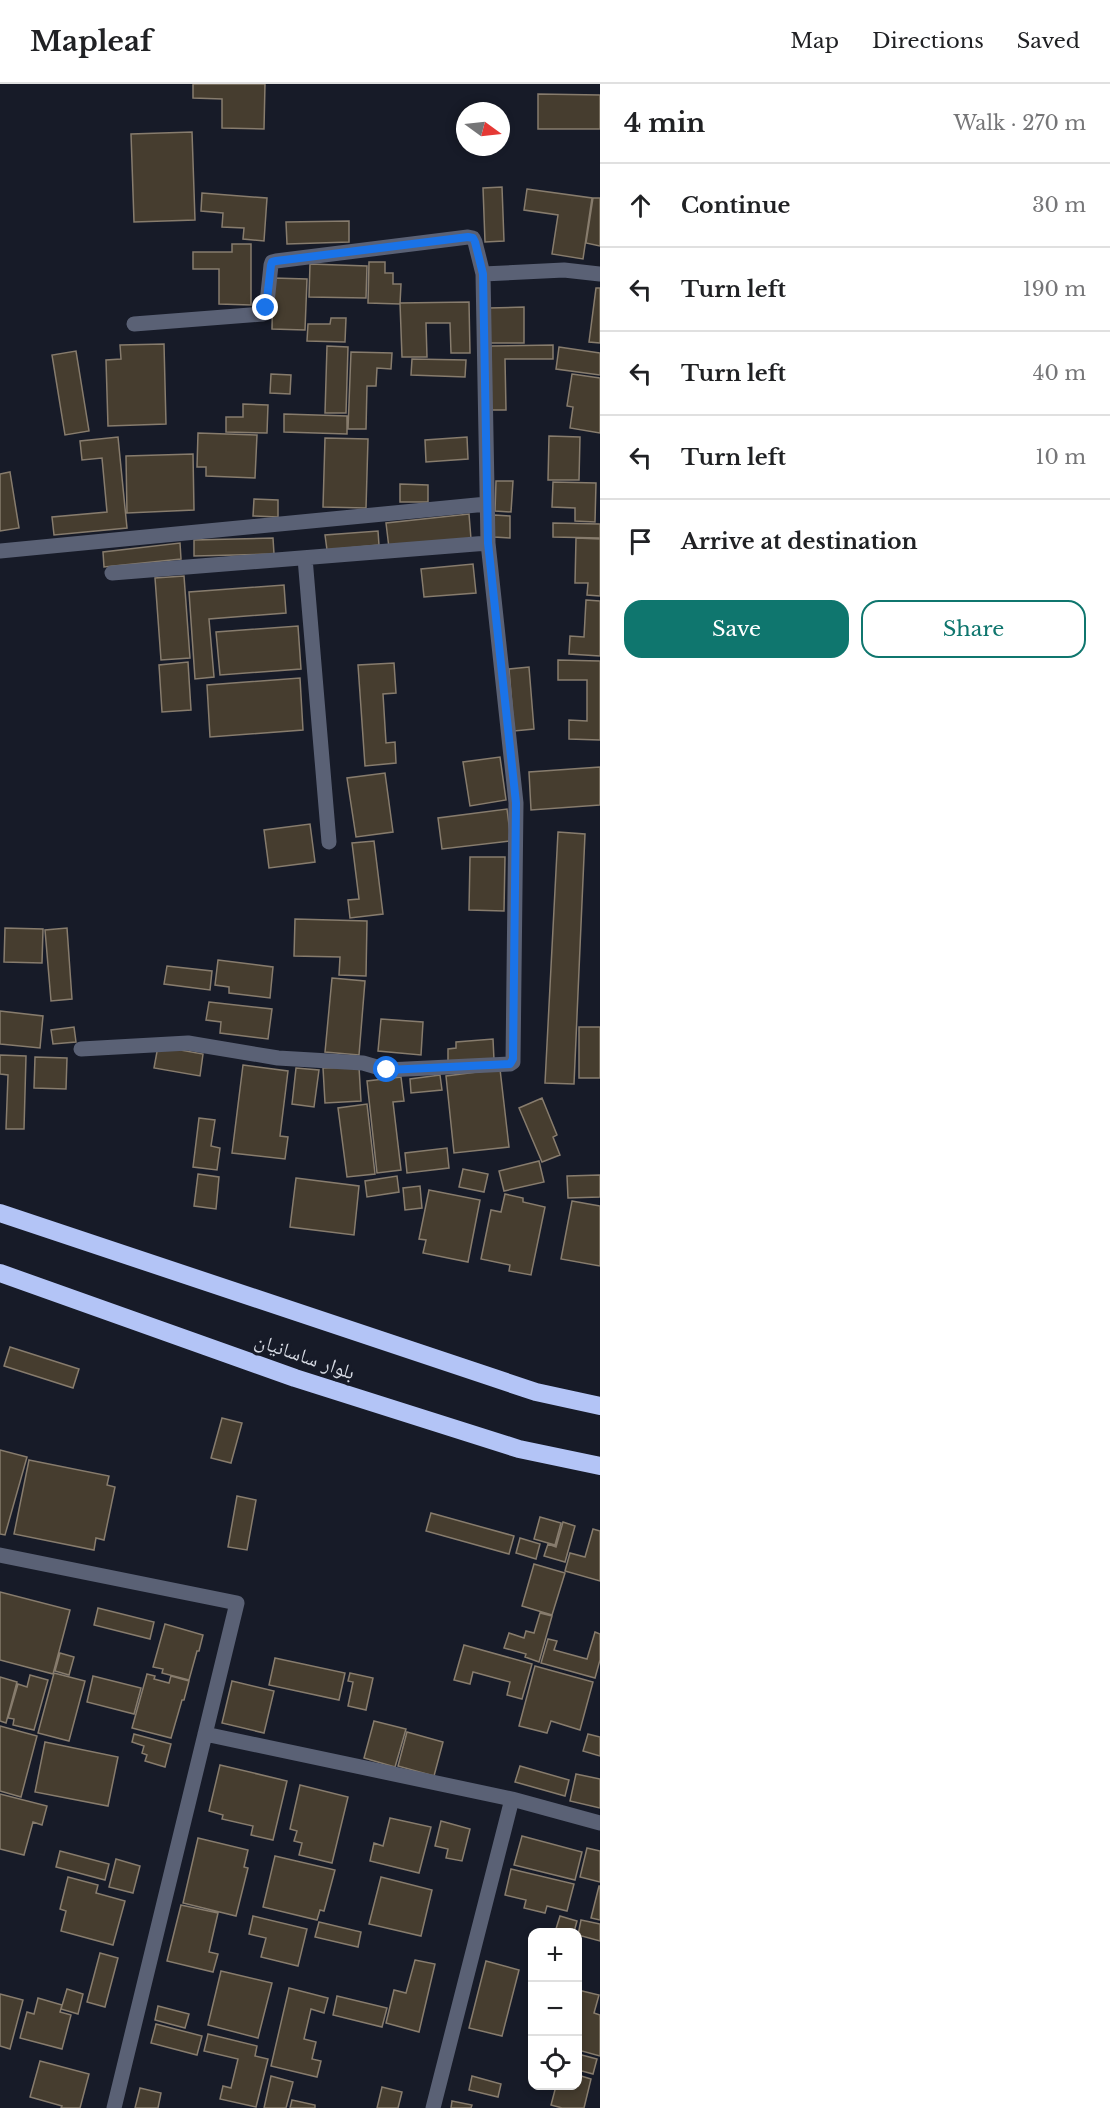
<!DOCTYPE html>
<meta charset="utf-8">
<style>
:root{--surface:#fff;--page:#f6f6f6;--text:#202124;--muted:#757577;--line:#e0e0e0;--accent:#0f766e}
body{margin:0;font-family:"Libre Baskerville","Noto Naskh Arabic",serif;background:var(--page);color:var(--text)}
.controls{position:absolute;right:18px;bottom:18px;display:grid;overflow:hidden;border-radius:12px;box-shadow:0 3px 9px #0003}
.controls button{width:54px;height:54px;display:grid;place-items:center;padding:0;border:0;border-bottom:2px solid var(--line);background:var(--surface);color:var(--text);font:30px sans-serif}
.compass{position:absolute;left:456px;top:18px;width:54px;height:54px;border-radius:50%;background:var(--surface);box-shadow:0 3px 9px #0003;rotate:105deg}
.stop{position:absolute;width:18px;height:18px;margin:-14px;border:4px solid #1a73e8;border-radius:50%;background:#fff}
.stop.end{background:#1a73e8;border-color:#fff;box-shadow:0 2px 6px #0008}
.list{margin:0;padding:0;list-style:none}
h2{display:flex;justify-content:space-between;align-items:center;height:78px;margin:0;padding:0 24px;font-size:26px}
h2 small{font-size:20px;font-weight:400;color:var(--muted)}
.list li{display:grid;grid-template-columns:39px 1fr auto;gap:18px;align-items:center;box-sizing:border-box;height:84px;padding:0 24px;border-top:2px solid var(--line)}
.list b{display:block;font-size:22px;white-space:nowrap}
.list em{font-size:20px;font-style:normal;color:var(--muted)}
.actions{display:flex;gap:12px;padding:18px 24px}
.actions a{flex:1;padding:14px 0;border:2px solid var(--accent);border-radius:18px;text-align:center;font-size:21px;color:var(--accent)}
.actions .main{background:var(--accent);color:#fff}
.icon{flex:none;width:33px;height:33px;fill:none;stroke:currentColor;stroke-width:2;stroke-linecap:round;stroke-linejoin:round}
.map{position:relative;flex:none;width:600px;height:2024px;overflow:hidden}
header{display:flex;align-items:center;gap:36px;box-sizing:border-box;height:84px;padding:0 30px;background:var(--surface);border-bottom:2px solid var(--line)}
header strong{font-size:28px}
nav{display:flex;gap:33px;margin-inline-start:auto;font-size:21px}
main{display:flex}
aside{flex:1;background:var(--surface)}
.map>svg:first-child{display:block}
.building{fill:#463d2f;stroke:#877c6d;stroke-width:1.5}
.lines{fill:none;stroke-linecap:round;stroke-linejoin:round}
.minor{stroke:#5a6175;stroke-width:15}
.highway{stroke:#b3c4f6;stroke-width:18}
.route{stroke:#1a73e8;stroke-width:8}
.labels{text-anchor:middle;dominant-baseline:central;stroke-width:6;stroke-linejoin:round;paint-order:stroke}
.street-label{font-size:20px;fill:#d6dae3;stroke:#171b28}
</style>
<header>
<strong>Mapleaf</strong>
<nav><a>Map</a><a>Directions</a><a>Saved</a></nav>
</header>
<main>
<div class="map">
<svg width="600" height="2024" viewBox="0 0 600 2024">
<rect width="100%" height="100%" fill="#171b28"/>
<!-- building -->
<path class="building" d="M193,0H265L264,45L222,44V15L193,14Z
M538,10L600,11V45H538Z
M192,48L195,136L134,138L131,50Z
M502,103L504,157L485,158L483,104Z
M527,105L592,114L583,175L552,170L558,131L524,126Z
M202,109L267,114L264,157L243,155L244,144L222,143L223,129L201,127Z
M593,114H600V162L586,159Z
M349,137V158L287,160L286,138Z
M232,160H251V221L219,220V185H193V168H232Z
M369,178H385V189H393V200H401L400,220L368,219Z
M310,180L367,182L366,214L309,213Z
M273,194L307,195L305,246L272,245Z
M596,204H600V259L589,258Z
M469,218L470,269H451L450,239H426L427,273H402L400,219Z
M524,223V259H489V224Z
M331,234H346L345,258L307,257L308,240H330Z
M164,260L166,340L108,342L106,276L121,275L120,261Z
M553,261V275H505L506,326H491V262Z
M327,262L348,263L346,329H325Z
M559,263L600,269V291L556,285Z
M76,267L89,347L65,351L52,271Z
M351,268L392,269L391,285L377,284L376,302H367L366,345H348Z
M412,275L466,276L465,293L411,291Z
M271,290L291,291L290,310L270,309Z
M572,290L600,294V349L570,344L573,323L567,322Z
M243,320L268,321L267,349L226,348V333H243Z
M284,330L347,332V350L284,348Z
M198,349L257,351L255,394L206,392V383H197Z
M549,352L580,353L579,396H548Z
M118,353L127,444L54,451L52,433L107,428L102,374L82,376L80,357Z
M467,353L468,375L426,378L425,356Z
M325,354L368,355L366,424L323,423Z
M193,370L194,426L127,429L126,372Z
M10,388L19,444L0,447V390Z
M496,397H513L511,428L495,427Z
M553,398L596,399L595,438L575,437V424L552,423Z
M400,400L428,401V418H400Z
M254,415L278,416V433L253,432Z
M469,430L471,455L389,464L386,439Z
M494,431L510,432V454L494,453Z
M553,439L600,440V454L553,453Z
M378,447L379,461L327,466L325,451Z
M273,454L274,470L194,472V456Z
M576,454L600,455V512L587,511L588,499H575Z
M180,459L181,475L104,483L103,468Z
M473,480L476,509L424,513L421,485Z
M184,492L190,574L161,576L155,494Z
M284,501L286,529L209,535L214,593L195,595L189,508Z
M586,516L600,517V572L569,570L570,552L584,553Z
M298,542L301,585L220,591L216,548Z
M558,576L600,577V656L569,655V636L587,637V596H558Z
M188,578L191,626L162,628L159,581Z
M394,579L396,609L383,610L386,659L395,658L396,679L365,682L358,581Z
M529,583L534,645L514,647L509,585Z
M300,594L303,646L210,653L207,601Z
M500,673L506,716L470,722L463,678Z
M600,683V721L531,726L529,688Z
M385,689L393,748L356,753L347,694Z
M507,725L511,757L442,765L438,734Z
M310,740L315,778L269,784L264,746Z
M558,748L585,750L574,1000L545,999Z
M374,757L383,830L350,834L348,816L359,815L352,759Z
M470,773H505L504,827L469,826Z
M295,835L367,837L366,892L339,891L340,873L294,872Z
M5,844L43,845L42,879L4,878Z
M67,844L72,915L51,917L45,846Z
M218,876L273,883L270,914L229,909V903L215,901Z
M167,882L212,887L210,906L164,900Z
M332,894L365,897L359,971L325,968Z
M209,918L272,925L268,955L220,949L221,938L206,936Z
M0,927L43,932L40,964L0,960Z
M381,935L423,938L421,971L378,967Z
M74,943L76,958L53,960L51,946Z
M579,943H600V994H579Z
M493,955L494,976L448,978V965L456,964V958Z
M158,962L203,970L200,992L154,984Z
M0,971L26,972L24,1045H6L8,991L0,990Z
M35,973L67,974L66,1005L34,1004Z
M243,981L288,987L280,1052L288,1053L285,1075L232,1069Z
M359,983L361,1017L325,1019L323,984Z
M296,984L319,986L314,1023L292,1020Z
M500,985L509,1063L454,1069L446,992Z
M440,991L442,1006L411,1009L410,995Z
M401,993L404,1017L393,1018L401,1086L377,1089L367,997Z
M542,1014L557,1051L553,1053L560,1071L542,1078L519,1024Z
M367,1020L375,1090L347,1093L338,1024Z
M199,1034L215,1036L211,1062L220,1064L217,1086L193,1083Z
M447,1064L449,1084L407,1089L405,1069Z
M539,1077L544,1098L504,1107L499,1087Z
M463,1085L488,1090L484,1108L459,1103Z
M198,1090L219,1093L216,1125L194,1122Z
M600,1091V1113L568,1114L567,1092Z
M397,1092L399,1108L367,1113L365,1097Z
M296,1094L359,1102L354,1151L290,1143Z
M420,1102L422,1124L405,1126L403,1104Z
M429,1106L480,1116L468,1178L423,1169L426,1156L419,1155Z
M505,1110L523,1114V1118L545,1123L531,1191L509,1187L510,1181L481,1175L491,1126L501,1128Z
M572,1117L600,1122V1182L561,1175Z
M10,1263L79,1285L73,1304L4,1282Z
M222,1334L242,1339L231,1379L211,1374Z
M0,1366L27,1373L5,1451L0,1450Z
M29,1376L109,1392L107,1401L115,1403L104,1456L96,1454L94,1466L14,1450Z
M237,1412L256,1416L247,1466L228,1463Z
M431,1429L514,1452L509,1470L426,1447Z
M540,1433L561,1439L555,1461L534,1455Z
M563,1438L575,1442L565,1478L544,1472L548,1460L556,1463Z
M593,1445L600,1447V1497L565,1487L570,1469L585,1473Z
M520,1454L540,1460L536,1475L516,1469Z
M534,1480L565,1489L552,1531L522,1522Z
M0,1508L70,1526L53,1590L0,1576Z
M98,1524L154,1538L150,1555L94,1541Z
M540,1529L552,1532L539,1578L525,1573L526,1570L504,1564L509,1549L524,1554L526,1547L534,1549Z
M165,1540L203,1551L199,1567H197L189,1596L162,1589L163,1585L153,1583Z
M595,1548L600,1550V1576L595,1594L541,1579L548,1555L557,1557L554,1566L587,1575Z
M464,1561L532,1580L522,1615L507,1611L510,1598L473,1588L470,1600L454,1596Z
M60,1569L74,1573L69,1591L55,1587Z
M275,1574L345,1589L339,1616L269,1601Z
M535,1582L593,1598L580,1646L551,1637L547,1649L519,1642Z
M54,1589L85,1597L69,1657L38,1649Z
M350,1589L373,1594L366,1626L348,1622L353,1598L348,1597Z
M147,1590L155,1592L154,1595L169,1599L171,1592L189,1597L184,1616H182L171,1654L132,1644Z
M30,1591L48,1596L34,1646L13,1641L14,1635L8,1634L18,1600L27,1603Z
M93,1592L141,1604L134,1630L87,1618Z
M0,1593L17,1598L6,1639L0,1637Z
M232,1597L274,1607L264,1649L222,1639Z
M374,1637L406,1645L395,1683L364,1674Z
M0,1642L37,1652L21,1713L0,1707Z
M407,1648L443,1658L434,1692L398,1682Z
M134,1650L171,1660L165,1683L145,1677L147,1671L142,1669L144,1662L132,1658Z
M588,1650L600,1653V1672L583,1667Z
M45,1658L118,1673L108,1722L35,1708Z
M220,1681L287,1697L273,1756L251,1751L253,1742L222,1735L223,1731L209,1727Z
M520,1682L569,1696L565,1712L515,1698Z
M576,1690L600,1695V1724L570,1717Z
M300,1701L348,1713L332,1779L299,1771L302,1759L294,1757L297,1747L290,1745Z
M0,1710L47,1722L42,1741L33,1738L24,1771L0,1765Z
M390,1734L431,1743L419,1789L370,1777L374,1759L383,1762Z
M441,1737L470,1745L462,1777L446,1774L448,1765L435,1762Z
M522,1752L582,1768L575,1796L514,1781Z
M198,1754L248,1766L244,1783L248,1784L236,1832L183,1819Z
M587,1764L600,1767V1798L580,1793Z
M60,1767L109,1780L105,1796L56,1783Z
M275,1772L335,1786L324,1827L320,1826L317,1836L263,1823Z
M116,1775L140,1782L133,1809L109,1803Z
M511,1785L574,1800L567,1827L547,1822L545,1829L524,1824L526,1816L505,1811Z
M68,1793L98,1801L96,1809L125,1817L113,1861L61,1847L66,1827L60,1825Z
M381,1793L432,1806L421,1852L369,1840Z
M599,1802H600V1836L591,1834Z
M181,1821L218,1829L209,1868L218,1870L213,1888L167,1877Z
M253,1832L307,1845L298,1882L261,1873L266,1854L249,1850Z
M560,1832L577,1837L574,1848H555Z
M581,1836L600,1840V1857L578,1851Z
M319,1838L361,1848L358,1863L315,1853Z
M100,1869L118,1874L105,1923L87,1918Z
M415,1876L435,1880L419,1948L386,1939L394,1906L406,1909Z
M486,1877L519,1886L502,1952L469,1944Z
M221,1887L272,1899L258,1954L208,1941Z
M289,1904L328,1914L324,1929L311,1925L304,1955L316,1958L312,1975L321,1977L317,1993L271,1982Z
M67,1905L83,1910L78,1930L61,1925Z
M578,1906L599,1911L594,1929L600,1931V1972L578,1966Z
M0,1910L23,1916L10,1965L0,1962Z
M337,1912L387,1924L382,1943L333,1931Z
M38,1914L62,1921L60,1928L71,1931L62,1965L20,1954L27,1928L34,1930Z
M158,1922L189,1930L185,1944L155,1936Z
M156,1940L202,1952L197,1971L151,1959Z
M208,1950L257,1962L255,1972L268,1975L256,2023L220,2015L223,2002L231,2004L238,1975L204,1967Z
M578,1970L597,1975L593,1990L578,1986Z
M40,1977L89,1990L80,2024H61L62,2022L30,2013Z
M578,1991L591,1995L584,2024H562L551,2021L556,2002H578Z
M271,1992L293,1998L286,2024H264Z
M472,1992L501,2000L498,2013L469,2006Z
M382,2003L402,2008L398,2024H377Z
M140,2004L161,2009L158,2024H135Z
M292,2016L315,2021V2024H290Z
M452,2017L472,2021L471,2024H451Z"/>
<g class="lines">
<!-- minor -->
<path class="minor" d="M134,240L263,230L266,228L271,181L272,178L276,177L468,153L473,154L475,158L483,190L564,186L600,190
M0,467L487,420
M305,474L329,758
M112,489L488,459
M81,965L188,959L278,974L363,979L387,986L510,980L513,978L516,719L488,459L483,190
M0,1471L237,1519L114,2024
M205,1650L512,1715L600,1739
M433,2024L512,1715"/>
<!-- highway -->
<path class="highway" d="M0,1129L536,1308L600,1322
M0,1189L295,1294L519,1365L600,1382"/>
</g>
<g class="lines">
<!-- route -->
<path class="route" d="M266,224L271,181L272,178L276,177L468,153L473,154L475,158L483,190L488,459L516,719L513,975L510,980L387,986"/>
</g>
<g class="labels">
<!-- street labels -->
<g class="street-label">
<text transform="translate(305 1272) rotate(19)">بلوار ساسانیان</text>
</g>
</g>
</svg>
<div class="controls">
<button>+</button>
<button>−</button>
<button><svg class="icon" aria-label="locate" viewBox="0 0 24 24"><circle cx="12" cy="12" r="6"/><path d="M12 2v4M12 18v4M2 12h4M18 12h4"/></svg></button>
</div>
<svg class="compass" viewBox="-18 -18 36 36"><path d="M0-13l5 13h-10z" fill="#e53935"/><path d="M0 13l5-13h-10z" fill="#757577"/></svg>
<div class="stop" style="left:387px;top:986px"></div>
<div class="stop end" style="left:266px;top:224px"></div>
</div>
<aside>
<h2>4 min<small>Walk · 270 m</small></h2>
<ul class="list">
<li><svg class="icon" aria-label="ahead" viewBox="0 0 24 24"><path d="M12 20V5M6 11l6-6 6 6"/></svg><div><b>Continue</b></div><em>30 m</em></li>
<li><svg class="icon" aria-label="left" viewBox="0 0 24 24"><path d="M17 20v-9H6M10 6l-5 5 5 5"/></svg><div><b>Turn left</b></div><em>190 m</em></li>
<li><svg class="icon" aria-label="left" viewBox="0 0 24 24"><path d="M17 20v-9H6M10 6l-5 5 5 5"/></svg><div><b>Turn left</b></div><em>40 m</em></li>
<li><svg class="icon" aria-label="left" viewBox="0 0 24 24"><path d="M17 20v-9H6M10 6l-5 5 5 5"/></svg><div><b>Turn left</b></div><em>10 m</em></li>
<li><svg class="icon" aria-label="arrive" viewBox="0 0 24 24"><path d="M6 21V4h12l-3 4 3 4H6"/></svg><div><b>Arrive at destination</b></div></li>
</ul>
<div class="actions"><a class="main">Save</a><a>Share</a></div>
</aside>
</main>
